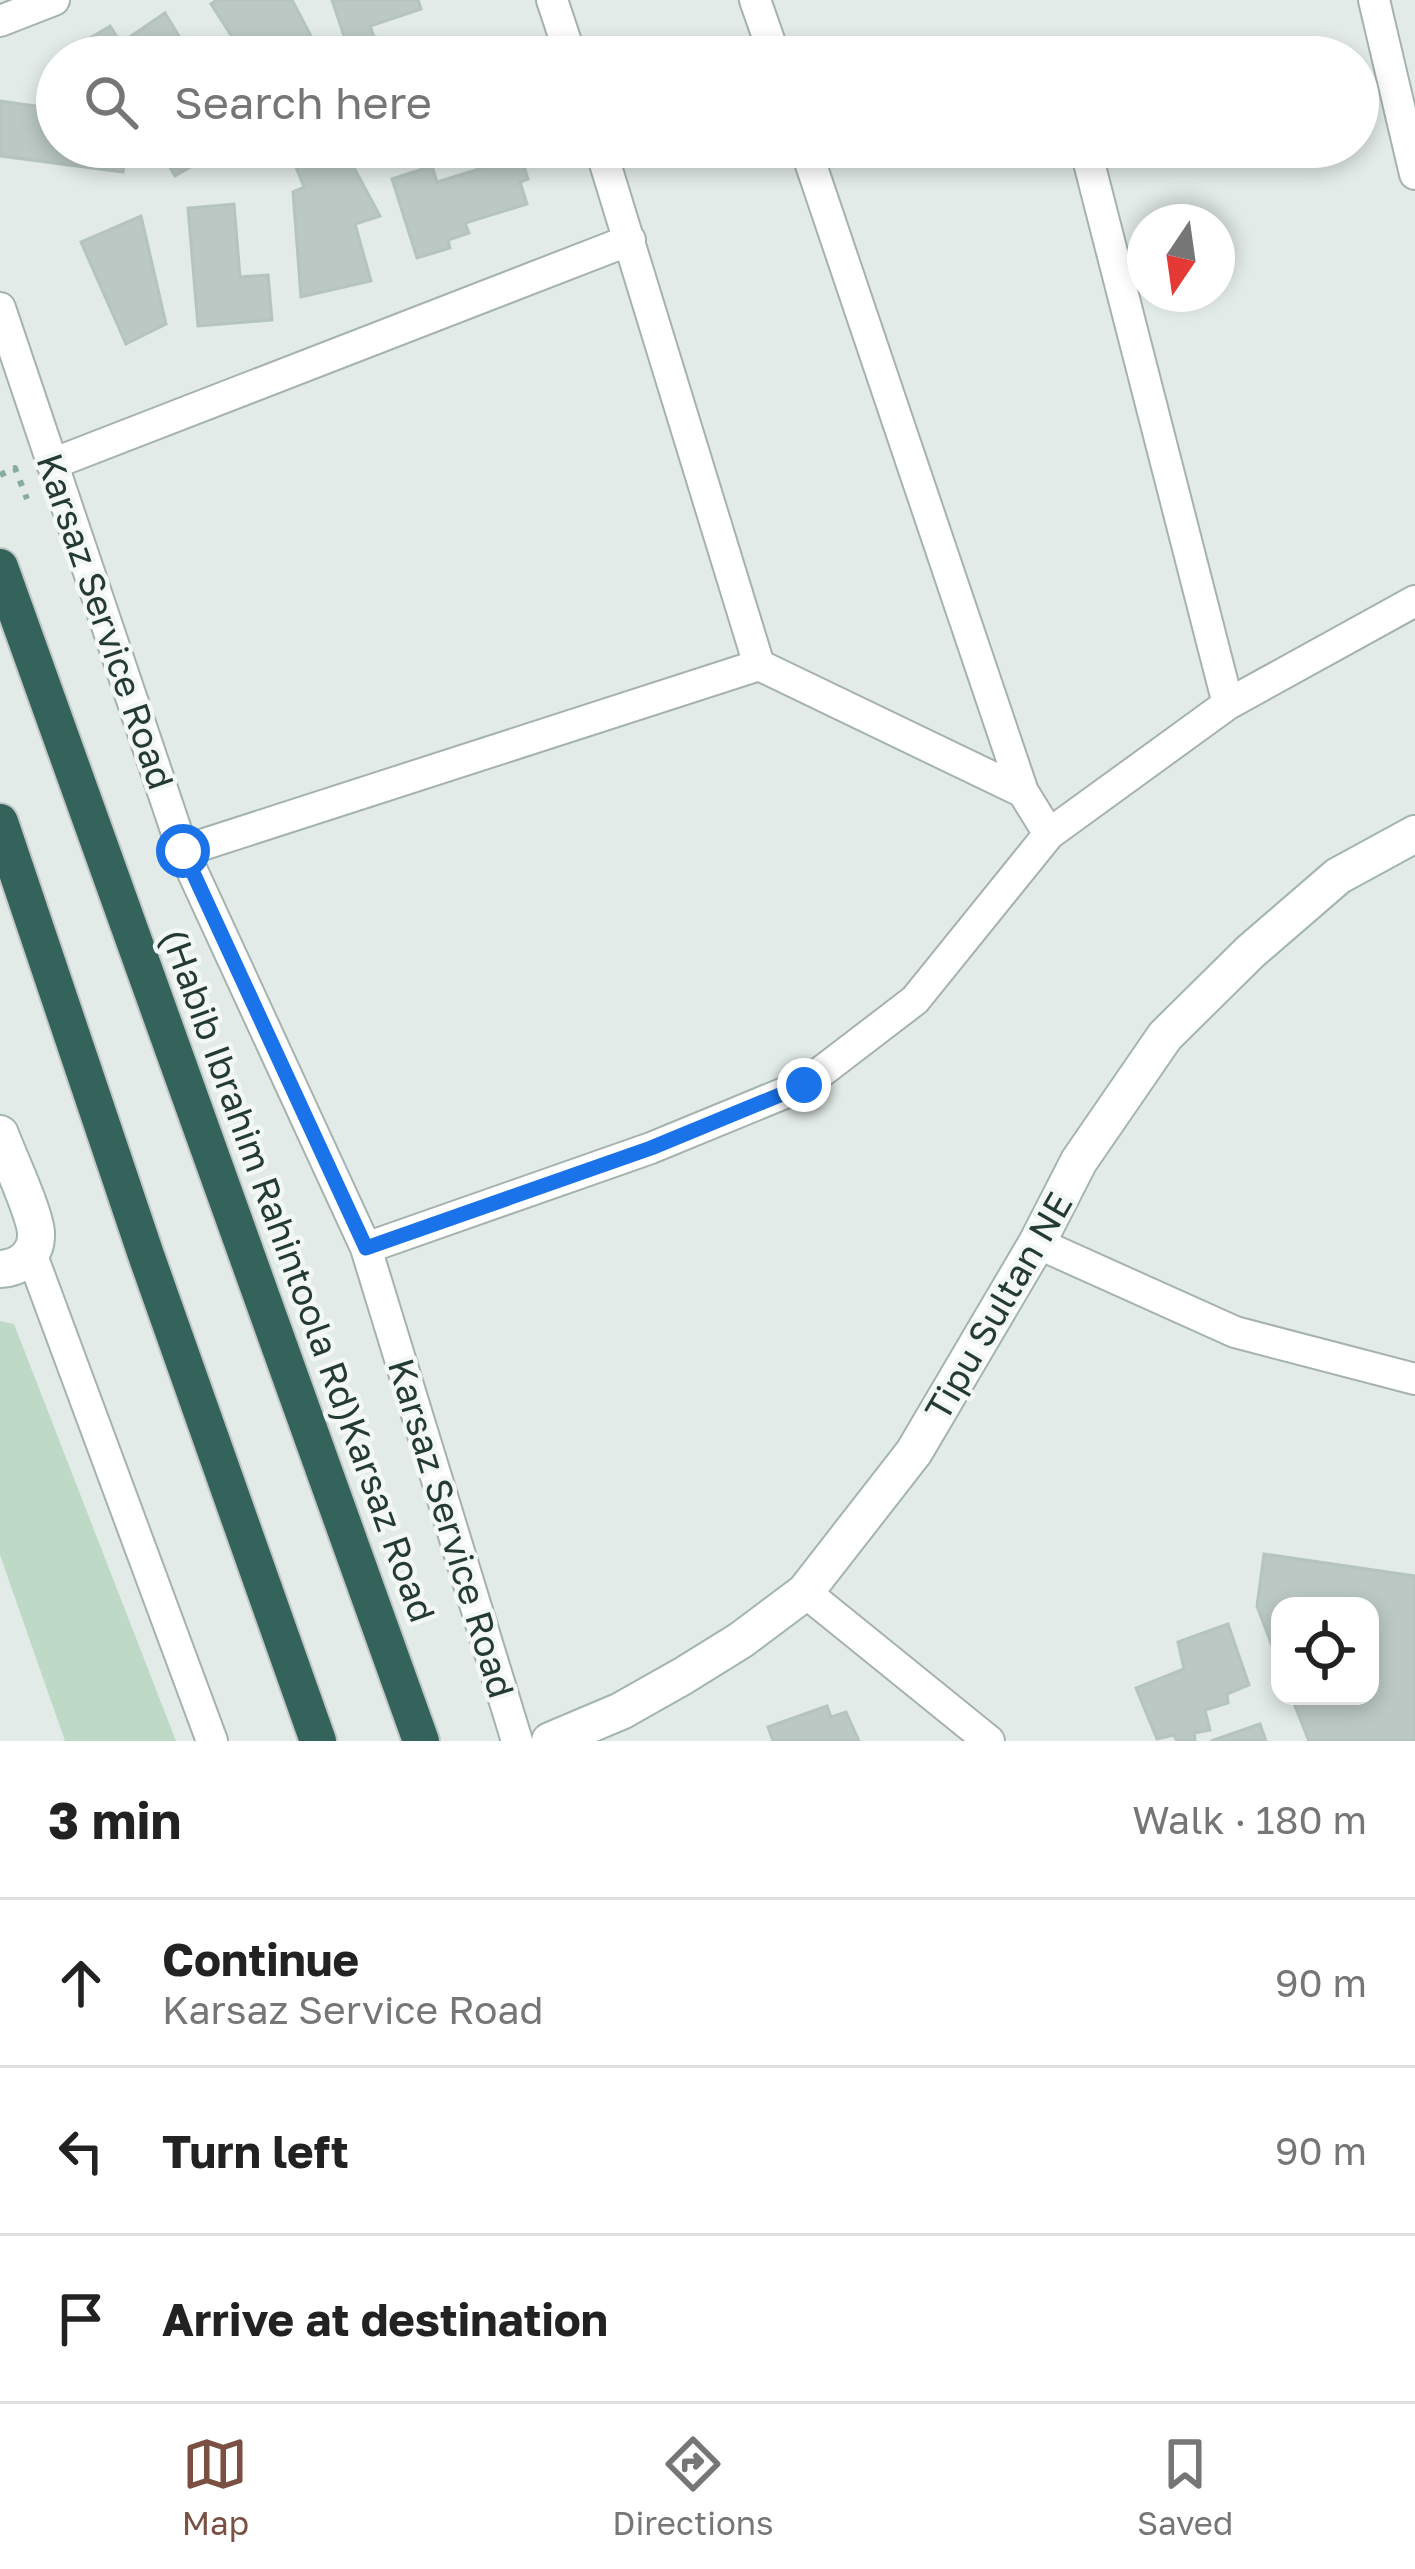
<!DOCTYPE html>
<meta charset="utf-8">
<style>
:root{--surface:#fff;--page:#f6f6f6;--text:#222;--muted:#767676;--line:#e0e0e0;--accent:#795042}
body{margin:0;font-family:"Golos Text",sans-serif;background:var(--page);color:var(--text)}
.controls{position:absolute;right:36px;bottom:36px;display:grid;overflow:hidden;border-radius:24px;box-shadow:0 6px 18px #0003}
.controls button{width:108px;height:108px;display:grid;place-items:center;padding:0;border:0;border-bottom:3px solid var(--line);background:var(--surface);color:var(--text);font:60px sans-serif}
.compass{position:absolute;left:1127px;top:204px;width:108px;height:108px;border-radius:50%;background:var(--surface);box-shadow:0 6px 18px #0003;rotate:193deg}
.stop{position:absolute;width:36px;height:36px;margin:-27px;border:9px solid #1a73e8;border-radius:50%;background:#fff}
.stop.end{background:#1a73e8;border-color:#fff;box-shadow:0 3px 12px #0008}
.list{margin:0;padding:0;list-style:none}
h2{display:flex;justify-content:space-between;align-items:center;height:156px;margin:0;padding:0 48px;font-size:51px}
h2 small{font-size:39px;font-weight:400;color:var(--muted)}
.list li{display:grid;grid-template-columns:78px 1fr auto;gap:36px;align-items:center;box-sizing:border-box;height:168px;padding:0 48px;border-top:3px solid var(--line)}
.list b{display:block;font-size:45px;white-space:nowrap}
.list p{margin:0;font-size:39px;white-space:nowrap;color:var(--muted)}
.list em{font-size:39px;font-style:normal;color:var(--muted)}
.icon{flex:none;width:66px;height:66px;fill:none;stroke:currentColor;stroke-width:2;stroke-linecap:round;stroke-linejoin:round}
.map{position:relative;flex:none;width:1415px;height:1741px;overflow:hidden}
.search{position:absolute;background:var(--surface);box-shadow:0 6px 18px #0003;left:36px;right:36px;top:36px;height:132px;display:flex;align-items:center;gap:30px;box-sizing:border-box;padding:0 42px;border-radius:66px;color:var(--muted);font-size:45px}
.sheet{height:660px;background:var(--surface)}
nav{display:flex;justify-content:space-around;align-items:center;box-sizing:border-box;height:168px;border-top:3px solid var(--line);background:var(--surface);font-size:33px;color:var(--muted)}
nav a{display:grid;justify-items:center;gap:6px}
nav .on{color:var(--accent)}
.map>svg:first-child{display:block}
.green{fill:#bedac6}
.building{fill:#bbc8c3;stroke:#b5c4be;stroke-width:3}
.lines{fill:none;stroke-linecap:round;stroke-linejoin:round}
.street-casing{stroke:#a5b2ae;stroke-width:34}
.secondary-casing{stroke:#a2b5af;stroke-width:40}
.highway-casing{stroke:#c2c8c6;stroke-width:40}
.path{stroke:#86aba0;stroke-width:6;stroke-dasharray:6 9;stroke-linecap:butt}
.street{stroke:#fff;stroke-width:30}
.secondary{stroke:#fff;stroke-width:36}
.highway{stroke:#33635a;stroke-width:36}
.route{stroke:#1a73e8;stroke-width:15}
.labels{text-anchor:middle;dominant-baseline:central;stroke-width:9;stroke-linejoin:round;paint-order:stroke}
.street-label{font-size:36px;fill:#243a35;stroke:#f3f8f5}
</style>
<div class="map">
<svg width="1415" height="1741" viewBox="0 0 1415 1741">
<rect width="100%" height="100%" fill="#e2ebe7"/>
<!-- green -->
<path class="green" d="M0,1321L14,1324L176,1741H65L0,1555Z"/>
<!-- building -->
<path class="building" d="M217,0H292L322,57H245L211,4Z
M332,0H418L421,9L370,26L374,37L347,45Z
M165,13L185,46L174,52L177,57H98L87,40L110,26L121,43Z
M0,101L57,109V147H126L123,172L0,156Z
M158,147H213L216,152L175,176Z
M333,147H343L380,216L355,224L371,281L301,297L293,192L304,187L294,162Z
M521,156L528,179L520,182L527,204L465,223L469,233L448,240L450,248L417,258L392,179L432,166L437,182Z
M234,204L240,277L268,275L272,320L198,326L188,208Z
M141,216L166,324L126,344L81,242Z
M1264,1554L1415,1576V1741H1309L1291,1696H1370V1606H1280V1667L1257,1606Z
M1228,1624L1249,1685L1227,1694L1228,1703L1205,1710L1210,1730L1194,1733L1195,1740L1177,1741L1174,1735L1157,1739L1136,1688L1184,1669L1178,1642Z
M827,1706L831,1717L846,1712L859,1741H773L768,1727Z
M1260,1724L1266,1741H1211Z"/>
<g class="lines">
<!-- street casing -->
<g class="street-casing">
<path id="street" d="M552,0L571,57
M755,0L775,57
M1374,0L1415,174
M0,21L54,0
M600,147L759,665L1023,792
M805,147L1023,792L1049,834
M1085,147L1228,704
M0,308L183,851L366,1248L517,1741
M52,464L630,240
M183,851L759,665
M1037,1243L1235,1332L1415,1379
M366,1248L651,1148L804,1085L915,1000L1049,834L1228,704L1415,601
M31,1253L212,1741
M805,1592L989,1741"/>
</g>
<!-- secondary casing -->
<g class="secondary-casing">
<path id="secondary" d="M0,1134C8,1156 35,1213 36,1233C37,1256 19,1268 0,1269
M550,1741L621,1711L683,1676L741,1640L805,1592L914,1452L1037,1243L1079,1161L1165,1036L1250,952L1338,876L1415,834"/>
</g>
<!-- highway casing -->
<g class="highway-casing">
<path id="highway" d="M0,567L421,1741
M0,822L146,1255L318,1741"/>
</g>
<!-- path -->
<path class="path" d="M0,475L15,468L27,499"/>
<!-- street -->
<use href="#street" class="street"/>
<!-- secondary -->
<use href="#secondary" class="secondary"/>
<!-- highway -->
<use href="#highway" class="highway"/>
</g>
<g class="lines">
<!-- route -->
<path class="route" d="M183,851L366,1248L651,1148L804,1085"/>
</g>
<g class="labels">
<!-- street labels -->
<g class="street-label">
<text transform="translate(106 621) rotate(71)">Karsaz Service Road</text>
<text transform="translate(299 1275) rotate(70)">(Habib Ibrahim Rahintoola Rd)Karsaz Road</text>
<text transform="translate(998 1306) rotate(-60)">Tipu Sultan NE</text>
<text transform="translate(452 1528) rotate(73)">Karsaz Service Road</text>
</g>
</g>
</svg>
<div class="controls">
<button><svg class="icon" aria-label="locate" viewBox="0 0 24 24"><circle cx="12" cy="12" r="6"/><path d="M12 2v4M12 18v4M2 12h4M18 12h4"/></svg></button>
</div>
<svg class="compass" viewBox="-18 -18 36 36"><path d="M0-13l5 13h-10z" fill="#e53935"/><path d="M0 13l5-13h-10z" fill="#767676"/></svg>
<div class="stop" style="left:183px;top:851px"></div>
<div class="stop end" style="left:804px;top:1085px"></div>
<div class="search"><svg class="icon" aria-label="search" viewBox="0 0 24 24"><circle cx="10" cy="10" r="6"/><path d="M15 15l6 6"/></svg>Search here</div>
</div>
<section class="sheet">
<h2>3 min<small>Walk · 180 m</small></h2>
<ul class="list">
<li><svg class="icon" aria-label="ahead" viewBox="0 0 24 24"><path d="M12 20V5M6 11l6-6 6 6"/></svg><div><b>Continue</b><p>Karsaz Service Road</p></div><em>90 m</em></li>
<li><svg class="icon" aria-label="left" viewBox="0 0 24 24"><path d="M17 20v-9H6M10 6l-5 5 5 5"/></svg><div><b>Turn left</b></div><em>90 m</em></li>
<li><svg class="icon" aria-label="arrive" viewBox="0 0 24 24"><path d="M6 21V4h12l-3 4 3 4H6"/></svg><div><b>Arrive at destination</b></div></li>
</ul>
</section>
<nav>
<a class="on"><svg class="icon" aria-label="map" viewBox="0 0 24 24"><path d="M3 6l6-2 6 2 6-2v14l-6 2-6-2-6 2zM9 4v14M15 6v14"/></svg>Map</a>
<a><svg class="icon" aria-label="directions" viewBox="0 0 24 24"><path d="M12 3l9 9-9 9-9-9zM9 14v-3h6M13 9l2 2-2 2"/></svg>Directions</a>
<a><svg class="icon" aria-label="saved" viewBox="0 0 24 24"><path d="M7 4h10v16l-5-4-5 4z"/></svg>Saved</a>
</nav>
